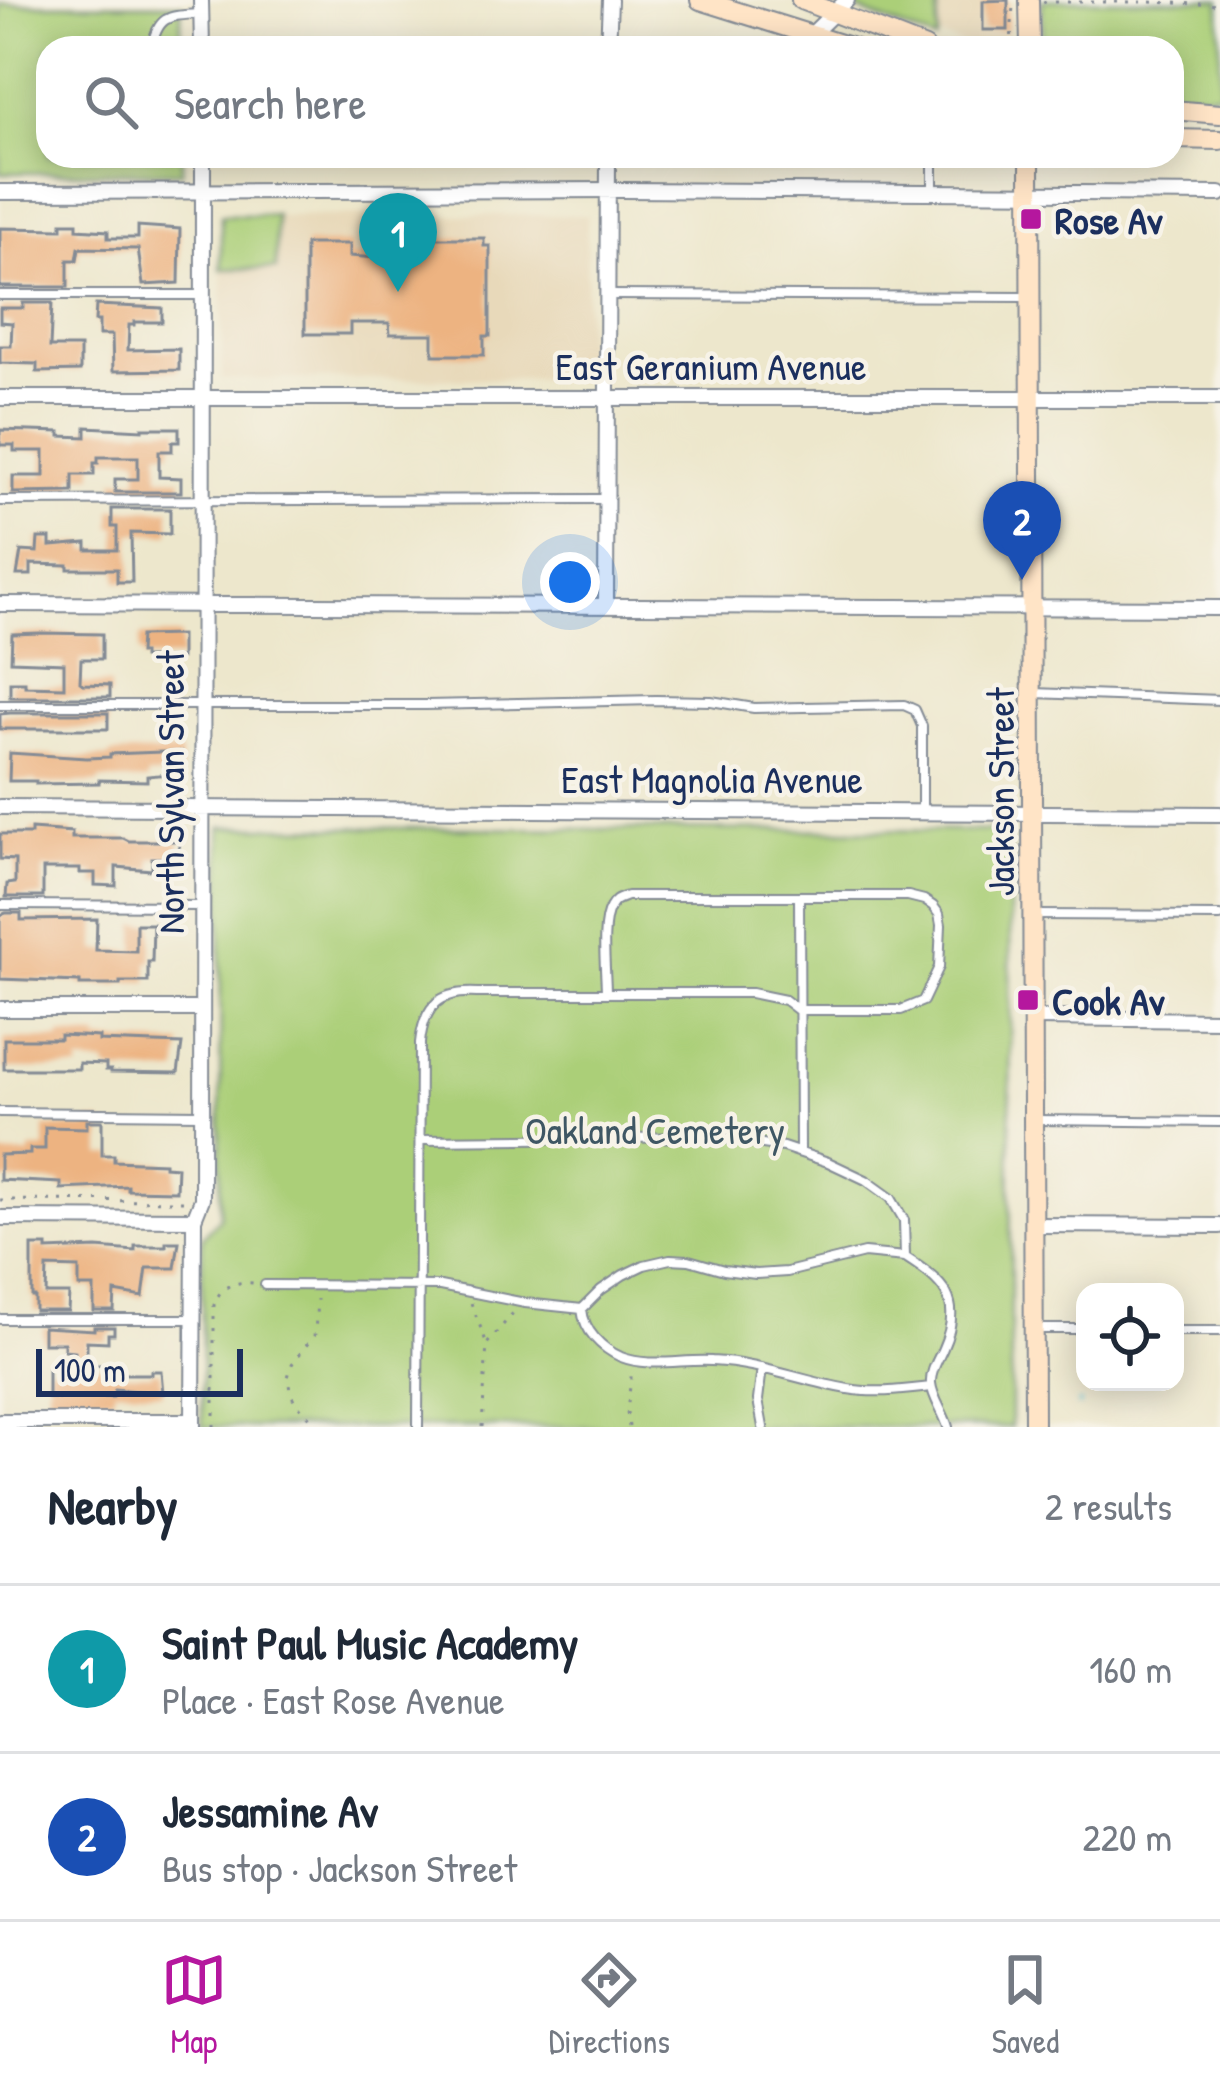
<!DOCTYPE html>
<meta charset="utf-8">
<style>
:root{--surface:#fff;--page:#f6f6f7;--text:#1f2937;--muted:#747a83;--line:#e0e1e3;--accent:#b5179e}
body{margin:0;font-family:"Patrick Hand",sans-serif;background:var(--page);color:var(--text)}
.controls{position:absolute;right:36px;bottom:36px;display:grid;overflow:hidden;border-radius:24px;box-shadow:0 6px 30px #0003}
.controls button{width:108px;height:108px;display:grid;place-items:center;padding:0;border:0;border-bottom:3px solid var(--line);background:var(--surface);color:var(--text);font:60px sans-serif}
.scale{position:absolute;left:36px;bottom:30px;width:207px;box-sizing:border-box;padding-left:12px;border:6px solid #1b2f5e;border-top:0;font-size:33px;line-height:42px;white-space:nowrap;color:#1b2f5e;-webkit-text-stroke:9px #f7f3e8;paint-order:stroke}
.you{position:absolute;left:570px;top:582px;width:42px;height:42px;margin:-30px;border:9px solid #fff;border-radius:50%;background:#1a73e8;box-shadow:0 0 0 18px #1a73e833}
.badge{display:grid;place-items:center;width:78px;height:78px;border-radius:50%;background:var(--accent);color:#fff;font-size:39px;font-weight:700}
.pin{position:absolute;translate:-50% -99px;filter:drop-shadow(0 3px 6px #0008)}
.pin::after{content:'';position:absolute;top:63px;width:42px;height:36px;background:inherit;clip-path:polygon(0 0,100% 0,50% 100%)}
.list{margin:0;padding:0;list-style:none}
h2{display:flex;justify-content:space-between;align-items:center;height:156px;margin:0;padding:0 48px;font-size:51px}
h2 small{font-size:39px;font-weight:400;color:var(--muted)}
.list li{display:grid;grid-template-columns:78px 1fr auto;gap:36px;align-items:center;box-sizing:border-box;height:168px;padding:0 48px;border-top:3px solid var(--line)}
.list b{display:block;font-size:45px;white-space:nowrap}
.list p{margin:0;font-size:39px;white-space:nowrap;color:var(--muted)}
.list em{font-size:39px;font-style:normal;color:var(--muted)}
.icon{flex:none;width:66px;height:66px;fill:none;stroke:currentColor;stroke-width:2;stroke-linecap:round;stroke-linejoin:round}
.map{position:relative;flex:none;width:1220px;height:1427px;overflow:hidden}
.search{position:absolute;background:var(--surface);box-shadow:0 6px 30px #0003;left:36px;right:36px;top:36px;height:132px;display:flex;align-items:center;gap:30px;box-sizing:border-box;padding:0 42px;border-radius:36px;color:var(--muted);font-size:45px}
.sheet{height:492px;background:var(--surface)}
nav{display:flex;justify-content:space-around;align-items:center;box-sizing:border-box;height:168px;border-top:3px solid var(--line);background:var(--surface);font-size:33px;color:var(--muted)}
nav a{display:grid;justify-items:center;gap:6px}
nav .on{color:var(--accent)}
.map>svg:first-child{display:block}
.built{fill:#e8d9ba}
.green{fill:#abcf78;stroke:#637f6b;stroke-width:3}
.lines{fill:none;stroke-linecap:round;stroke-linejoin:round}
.stream{stroke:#5fc8db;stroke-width:4.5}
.building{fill:#edb381}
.lane-casing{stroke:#848b95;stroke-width:12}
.street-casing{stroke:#848b95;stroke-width:18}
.secondary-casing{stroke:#848b95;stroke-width:22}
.path{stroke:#848b95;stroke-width:3;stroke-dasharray:3 9;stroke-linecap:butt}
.lane{stroke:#fff;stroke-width:8}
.street{stroke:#fff;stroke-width:14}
.secondary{stroke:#ffe4c6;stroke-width:18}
.poi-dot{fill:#b5179e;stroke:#f7f3e8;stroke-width:4.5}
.labels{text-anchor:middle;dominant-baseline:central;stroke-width:9;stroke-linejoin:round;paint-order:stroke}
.poi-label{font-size:39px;font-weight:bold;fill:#1b2f5e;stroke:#f7f3e8;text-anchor:start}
.street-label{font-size:39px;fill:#1b2f5e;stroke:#f7f3e8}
.park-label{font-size:39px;fill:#3f5764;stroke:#f7f3e8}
</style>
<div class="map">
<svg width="1220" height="1427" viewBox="0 0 1220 1427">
<rect width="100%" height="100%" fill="#f7f3e8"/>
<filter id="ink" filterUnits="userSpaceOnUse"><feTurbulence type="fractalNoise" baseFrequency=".00833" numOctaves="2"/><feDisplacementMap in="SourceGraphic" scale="24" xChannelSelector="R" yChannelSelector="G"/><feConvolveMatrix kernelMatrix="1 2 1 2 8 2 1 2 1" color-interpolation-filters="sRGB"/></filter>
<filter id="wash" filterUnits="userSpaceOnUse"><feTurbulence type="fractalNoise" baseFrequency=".004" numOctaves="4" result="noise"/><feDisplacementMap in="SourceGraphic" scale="48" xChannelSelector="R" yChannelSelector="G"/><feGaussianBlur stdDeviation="2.7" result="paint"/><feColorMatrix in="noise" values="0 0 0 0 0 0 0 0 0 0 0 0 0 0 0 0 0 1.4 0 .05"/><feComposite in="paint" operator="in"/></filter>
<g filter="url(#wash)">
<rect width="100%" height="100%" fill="#ede7cc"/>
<!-- built -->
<path class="built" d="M1008,0V48H974L938,36V1Z
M587,215L586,379H222V216Z"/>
<!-- green -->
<path class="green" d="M859,0H938V36L936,41L855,9Z
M1042,0H1220V93H1172V48H1042Z
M0,4H181V48H48V156H182V172L0,173Z
M221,215H276V269H221Z
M221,827L1010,831L1011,1427H202V1237L220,1217Z"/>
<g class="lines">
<!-- stream -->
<path class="stream" d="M1079,1405V1404"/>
</g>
<g id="blocks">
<!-- building -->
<path class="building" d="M1008,0V30H983V1Z
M62,223H77V229L108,231V238H138V226L180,229L179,283L143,285L138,249L79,248L77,260H68V287H0V228L62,229Z
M434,238H484V246H490V336H484V355H433V334H390L389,323H350V334H305V244H350V256L390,259V246H433Z
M23,303H52L50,347H80V371L37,372V364L0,363V346H11L12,323L0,322V308H23Z
M96,305L162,308V322H134V325H129L128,350L179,349V370L113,371L112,335H99V321H95Z
M86,427L142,430V428H179V442H172V451H159V477L181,478V492H115V479H138V457H98V463H94V475H73V492L13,493V476H44V451H14V445H0V430L60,432V436L86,437Z
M112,509H170V534L131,533L132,582H117V569H68V565L31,564V575H17L21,551L37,552L38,538H50V546L87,543V550H117V527H112Z
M40,633L102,634V659H81L80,682L83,684L110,685V697H10V682H25V686L64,687V663L11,661L12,634Z
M181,635V658H143V653H139L140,636Z
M10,713H108V729H0V714Z
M162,752H181V773L147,776V781L99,780V783L36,784V781H9L10,753L86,758L110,757V754Z
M31,829L72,832V838H123L129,841H179V858H152V870L116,867V886L95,885V873H80V869H43V897H6L7,884L15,883V860L0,859V834H31Z
M6,913H21V920L97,919L96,950L136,951V924H153L152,962H148V982H120V985H80V982L0,979V915Z
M60,1035L99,1037V1041L182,1044L178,1073L111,1072V1070H106V1064L79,1063V1069H4V1039H60Z
M87,1121H102V1155H114V1161L164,1163V1166L177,1167L176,1191L128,1190V1186L61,1189V1183L0,1180V1155L30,1154V1149H45V1127L87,1128Z
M166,1242H179L175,1268H147L143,1297L115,1292L114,1311H94V1287H79V1268L47,1267L46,1294H69L68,1311H35V1297H32V1246H47V1250L97,1248L135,1251V1246H166Z
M43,1327L94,1330V1327H114V1334H108V1342L87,1341V1365H106V1368H115V1374H151V1371H161L163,1393L115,1389L113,1397L48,1398V1367L74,1368L75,1351L64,1350V1343H43Z"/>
</g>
</g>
<g filter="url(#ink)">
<use href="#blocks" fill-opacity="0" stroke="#848b95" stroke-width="3"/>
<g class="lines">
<!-- lane casing -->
<g class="lane-casing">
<path id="lane" d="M151,48C159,14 169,16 199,14
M933,156V190
M0,295H202
M609,295L1026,297
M0,501L604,499
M1034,693L1220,700
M0,705H426L656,700L711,701L754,708L904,705L915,710L922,726V811
M799,896L800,1152
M0,905L201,906
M1034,915L1220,916
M0,1112L201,1114
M1036,1120L1220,1122
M420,1140L716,1137L783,1147L828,1162L866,1180L891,1198L904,1220L905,1257C944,1282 964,1300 943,1348C939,1358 930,1371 931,1383C932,1397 944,1413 948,1427
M905,1257L864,1253L787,1272L756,1274L724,1270L689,1260L670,1259L644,1265L623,1275L601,1290L582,1309C584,1331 601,1348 621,1357C649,1368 683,1359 712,1361C759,1363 802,1381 848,1389C875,1394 904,1390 931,1387
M265,1285L440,1286L525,1303L582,1309
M0,1319H195
M1035,1329H1085
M1175,1331H1220
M762,1368L758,1400L763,1427
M418,1427L420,1043C424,1006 439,991 477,993H751L785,1000L798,1010H901L923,1001L939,967L941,925L939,914L933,906L924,900L908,896H627C619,899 615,899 610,908C600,924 606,972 606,993"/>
</g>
<!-- street casing -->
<g class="street-casing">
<path id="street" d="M201,0L202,48
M812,34L847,0
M608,48L610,0
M0,192L622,190L1220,194
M0,398H1220
M0,604L1220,608
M606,604L608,156
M0,807L1220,814
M0,1009H201
M1033,1018L1220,1020
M0,1218L194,1219
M1034,1225L1220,1226
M0,1421H193
M193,1427L194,1219L202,1199L203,156"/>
</g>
<!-- secondary casing -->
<g class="secondary-casing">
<path id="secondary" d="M700,0L853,48
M801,0L925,48
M1029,0L1030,48
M1172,110L1220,114
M1172,139L1220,140
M1030,156L1034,1427"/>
</g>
<!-- path -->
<path class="path" d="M1043,2H1151L1220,5
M1011,48L1013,2
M0,1200L184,1201
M471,1303L487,1344
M214,1427V1305C220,1286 234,1281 253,1283
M315,1427V1423L295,1402L290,1391L288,1377L292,1364L315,1334L317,1299
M482,1427L487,1344L513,1313
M629,1427L627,1412L632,1369"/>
<!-- lane -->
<use href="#lane" class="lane"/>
<!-- street -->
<use href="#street" class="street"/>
<!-- secondary -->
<use href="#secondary" class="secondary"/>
</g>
</g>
<!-- markers -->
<g class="poi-dot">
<rect x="1019" y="207" width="24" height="24" rx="6"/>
<rect x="1016" y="988" width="24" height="24" rx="6"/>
</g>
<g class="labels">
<!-- poi labels -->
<g class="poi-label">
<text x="1055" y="219">Rose Av</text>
<text x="1052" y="1000">Cook Av</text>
</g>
<!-- street labels -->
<g class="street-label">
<text x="711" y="365">East Geranium Avenue</text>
<text x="712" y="778">East Magnolia Avenue</text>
<text transform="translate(169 792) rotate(-90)">North Sylvan Street</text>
<text transform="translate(999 792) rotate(-90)">Jackson Street</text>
</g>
<!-- park labels -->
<g class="park-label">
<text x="655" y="1129">Oakland Cemetery</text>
</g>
</g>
</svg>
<div class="controls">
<button><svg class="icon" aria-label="locate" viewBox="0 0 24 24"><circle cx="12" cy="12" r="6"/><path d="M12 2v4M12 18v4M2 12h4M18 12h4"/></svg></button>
</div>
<div class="scale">100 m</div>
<div class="you"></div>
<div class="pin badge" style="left:398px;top:292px;background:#0f9aa8">1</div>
<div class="pin badge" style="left:1022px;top:580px;background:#1a4fb4">2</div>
<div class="search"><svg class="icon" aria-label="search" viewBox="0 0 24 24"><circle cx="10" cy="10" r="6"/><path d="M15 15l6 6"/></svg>Search here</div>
</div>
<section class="sheet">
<h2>Nearby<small>2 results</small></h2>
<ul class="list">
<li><span class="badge" style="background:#0f9aa8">1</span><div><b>Saint Paul Music Academy</b><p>Place · East Rose Avenue</p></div><em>160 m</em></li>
<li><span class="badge" style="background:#1a4fb4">2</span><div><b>Jessamine Av</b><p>Bus stop · Jackson Street</p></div><em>220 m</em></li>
</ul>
</section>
<nav>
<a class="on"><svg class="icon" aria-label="map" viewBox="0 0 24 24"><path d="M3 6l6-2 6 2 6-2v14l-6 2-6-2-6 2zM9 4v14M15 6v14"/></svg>Map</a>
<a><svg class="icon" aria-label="directions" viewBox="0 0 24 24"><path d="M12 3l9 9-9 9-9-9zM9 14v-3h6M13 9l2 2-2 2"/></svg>Directions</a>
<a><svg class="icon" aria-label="saved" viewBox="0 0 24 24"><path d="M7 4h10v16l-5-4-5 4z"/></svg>Saved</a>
</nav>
